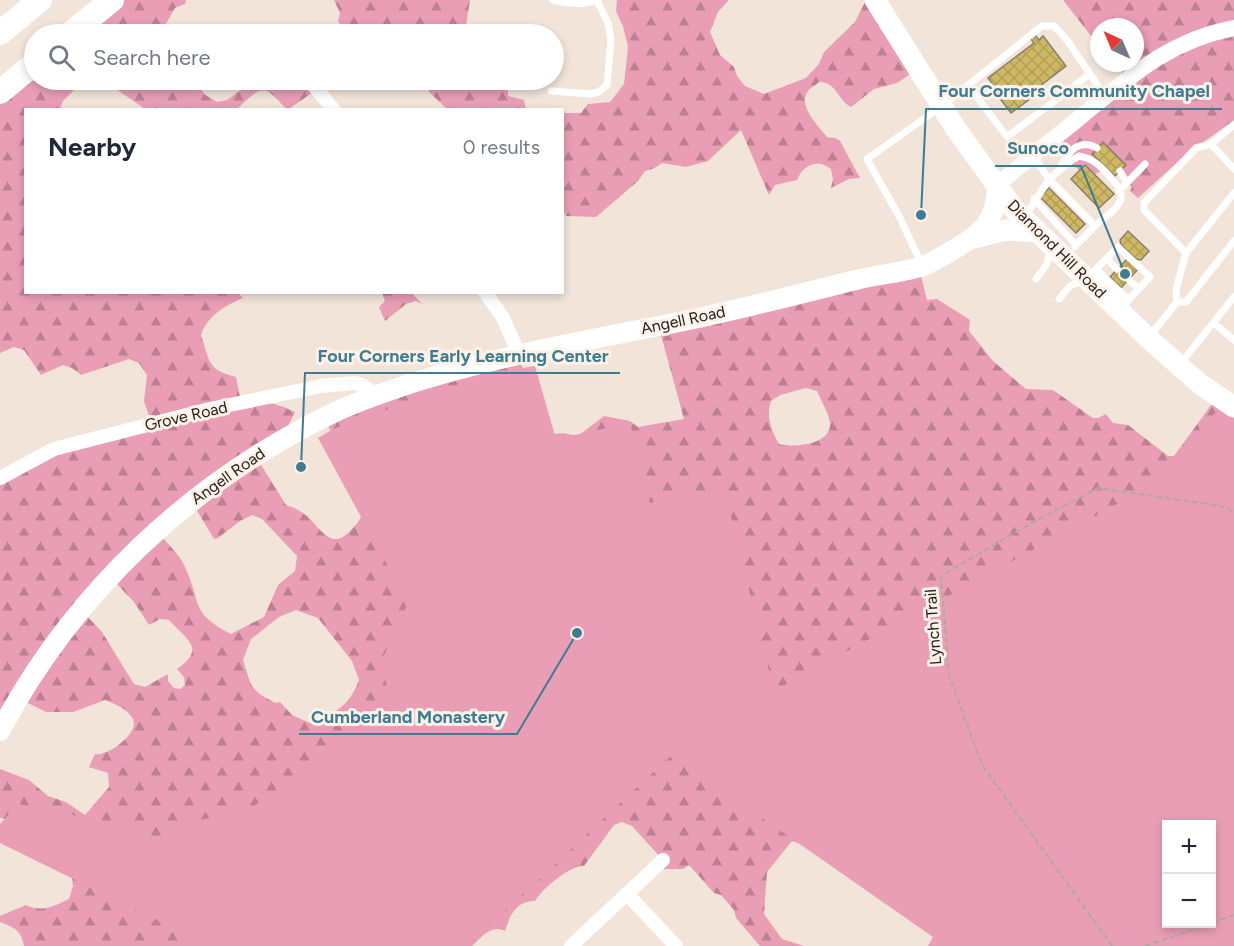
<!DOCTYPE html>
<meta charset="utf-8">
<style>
:root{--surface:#fff;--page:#f6f6f7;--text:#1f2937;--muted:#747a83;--line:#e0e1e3}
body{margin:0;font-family:Figtree,sans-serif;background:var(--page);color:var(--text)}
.controls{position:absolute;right:18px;bottom:18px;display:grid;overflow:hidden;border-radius:0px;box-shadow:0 3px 9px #0003}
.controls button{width:54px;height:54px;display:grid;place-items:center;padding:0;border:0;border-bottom:2px solid var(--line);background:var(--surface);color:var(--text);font:30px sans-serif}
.compass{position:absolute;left:1090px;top:18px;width:54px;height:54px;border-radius:50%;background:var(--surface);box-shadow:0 3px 9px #0003;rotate:316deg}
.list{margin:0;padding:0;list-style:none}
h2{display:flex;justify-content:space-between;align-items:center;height:78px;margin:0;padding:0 24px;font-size:26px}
h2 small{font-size:20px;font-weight:400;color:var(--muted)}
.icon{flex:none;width:33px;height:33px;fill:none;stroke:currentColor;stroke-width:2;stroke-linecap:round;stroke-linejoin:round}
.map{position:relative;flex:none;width:1234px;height:946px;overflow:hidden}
.search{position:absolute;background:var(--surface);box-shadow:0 3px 9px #0003;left:24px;top:24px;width:540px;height:66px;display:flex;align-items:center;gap:15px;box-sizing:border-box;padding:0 21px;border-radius:33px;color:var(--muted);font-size:22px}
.panel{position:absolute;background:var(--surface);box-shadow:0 3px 9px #0003;left:24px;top:108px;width:540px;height:186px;border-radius:0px}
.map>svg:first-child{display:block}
.forest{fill:url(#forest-firs);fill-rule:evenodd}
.green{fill:#e99eb6;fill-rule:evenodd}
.building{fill:url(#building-cross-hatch);stroke:#858172;stroke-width:1.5}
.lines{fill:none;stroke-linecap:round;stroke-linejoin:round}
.path{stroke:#b3a89e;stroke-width:2;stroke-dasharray:6 3;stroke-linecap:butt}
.service{stroke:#fff;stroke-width:7}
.minor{stroke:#fff;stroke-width:14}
.tertiary{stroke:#fff;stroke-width:16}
.secondary{stroke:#fff;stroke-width:20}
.primary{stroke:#fff;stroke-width:21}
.motorway{stroke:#fff;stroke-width:24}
.labels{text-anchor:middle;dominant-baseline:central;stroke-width:6;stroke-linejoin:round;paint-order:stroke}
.street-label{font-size:16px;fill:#25201c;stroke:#fdf2e8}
.leader{fill:none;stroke:#3e7c92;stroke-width:2}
.callout-dot{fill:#3e7c92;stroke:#fdf2e8;stroke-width:2}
.callout-label{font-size:18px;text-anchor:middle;font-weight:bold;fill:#3e7c92;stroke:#fdf2e8;stroke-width:6;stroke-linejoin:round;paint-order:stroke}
</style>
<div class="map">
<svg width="1234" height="946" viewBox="0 0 1234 946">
<defs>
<pattern id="forest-firs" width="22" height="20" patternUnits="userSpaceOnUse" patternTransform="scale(1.5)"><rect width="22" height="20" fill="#e99eb6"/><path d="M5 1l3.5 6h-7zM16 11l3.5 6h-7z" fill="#bd8093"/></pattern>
<pattern id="building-cross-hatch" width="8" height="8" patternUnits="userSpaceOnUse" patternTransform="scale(1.5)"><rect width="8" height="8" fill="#cfb863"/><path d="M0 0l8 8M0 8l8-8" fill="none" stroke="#b29e55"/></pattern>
</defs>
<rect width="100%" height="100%" fill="#f2e4d8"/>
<!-- forest -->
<path class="forest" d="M123,0H186L185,4L175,8L160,34H75Z
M334,0H470L466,26L467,34H351L338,22L340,13Z
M617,0H729L718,12L710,32L720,55L734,67L737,76L745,86L764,94L806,78L819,64L824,52L855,22L866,0L918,69L897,83L874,89L851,107C837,100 837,82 819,82C816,85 810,88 808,91C797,106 819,126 827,137L835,138L840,141L860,178L849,179L831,188L833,179L831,169C817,158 803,165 797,180L775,185L769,195L741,130L708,161L686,167L662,163L655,168L645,171L638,181L596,217L566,216L563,210V113H581L588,104L610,102L624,84L628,47L623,26L616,11Z
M1063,0H1234V120L1183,157L1138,198L1130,191L1132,187L1112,165L1094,175C1073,169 1067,162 1055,144L1130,81L1113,63H1135V27H1099V46Z
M34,68V80H84L63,101L60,109L26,110V292L238,293L243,298C226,305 207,316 201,335C210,361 206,369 236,377L241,402C261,400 277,403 295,412L284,435L258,460L286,505C295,508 301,511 308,517C321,529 331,551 350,531C356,525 361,520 363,511L358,502L344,486L351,473L326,422L516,358L523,368L522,387L546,435L563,433L578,436L604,416L630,421L638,427L684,419L659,328L921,276L927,300L937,299L970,320L969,331L993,361L1026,389L1053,390L1093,418H1098L1106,414L1113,423L1128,425L1168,456H1174L1217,397L1234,408V854L1212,824H1166L848,859L792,841L767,872L764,914L782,939L804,946H760L736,918L734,910L721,895L714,893L689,865L683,869H662L661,858L632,826L622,822L614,825L584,866C570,865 542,889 535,901C516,901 510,915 505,931C491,924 482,937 472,946H24C21,930 15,928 0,922V916L26,905C42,913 54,906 69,899L73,886L69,854L23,822L0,818V769L29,780L48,796L66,802L85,815L109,787L108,773L89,767L95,754C107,757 140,733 133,719C128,709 115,704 105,700L73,712H46L24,701H21L0,741V485L35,462L152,425L144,401L147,375L139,363L129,359L81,375L72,368L63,365L41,375L24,350L14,347L0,353V97ZM806,388L817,391C821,401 829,413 830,423C832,445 793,448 779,444C771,430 766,416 771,401L780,395ZM193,504L214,539L218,538L240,521L252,515L262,519L297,556L295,571L278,585L264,617L231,634C189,612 202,603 185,567C180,555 167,543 158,533ZM115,582L134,602L149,625L160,619L169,620C188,641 206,648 177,669L184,677L185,685L180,689L174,688L168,681V674L145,687L134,684L102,632L84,613ZM296,610L318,618L352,661L359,680C348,708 336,712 310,723L292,715L280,702L276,703C249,690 252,687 243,660L251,639L279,617Z
M103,80H196L204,94L217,102L227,100L254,80H306L313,92L289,109H286C263,82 261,87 237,109H145Z
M424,80H508V96L524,100L526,109H447L429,92Z
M382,293H412L422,304L416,301L406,304L385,321L379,307L385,301Z"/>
<!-- green -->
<path class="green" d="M535,366L556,439L630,423L650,503L724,488L774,691L1119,503L1156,475L1218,410L1234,422V946H928L933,937L672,755L467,946H204L157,920L0,843V824L18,804L134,827L161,841L182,822L218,817L250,808L294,782L346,741L389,694L381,662L408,603L318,438L333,429L485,375ZM1166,824H1212V924H1166Z"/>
<!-- building -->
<path class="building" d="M1035,35L1039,40L1043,36L1066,66L1027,96L1030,99L1011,113L995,92L997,90L988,78L1034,43L1030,38Z
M1103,142L1126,165L1115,176L1092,154Z
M1085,165L1114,194L1099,208L1071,179Z
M1049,188L1085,224L1076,233L1040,197Z
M1128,231L1149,251L1141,260L1136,259L1121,245L1120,240Z
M1127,259L1138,269L1121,288L1110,277Z"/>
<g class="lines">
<!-- path -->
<path class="path" d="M1212,923L1234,915
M1112,946L982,765L949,675L941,576L1028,525L1098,488L1221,506L1234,512
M1145,946L1210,924"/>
<!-- service -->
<path class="service" d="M553,0C566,4 586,5 598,0
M968,85L1007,137L1090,74
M551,91L590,94L599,92L607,85L611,40L608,23L597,1
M1211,144L1234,169
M1060,167C1069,151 1079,138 1097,148
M1120,171L1127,183
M1119,191L1145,164
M1034,199L1076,245L1075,247
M1026,215L1049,179L1034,157
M1076,245L1095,226L1049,179L1069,162L1079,156C1084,157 1089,158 1093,161C1101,166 1123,188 1121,198C1119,209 1103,218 1095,226
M1186,253L1144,210V203L1196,148L1211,144L1234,125
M1107,259L1117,269
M921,263L900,218L867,159L942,106L1042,26H1054L1067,40L1105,96
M1096,269L1129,300
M1036,279L1047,264L1050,250
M1129,280L1139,289
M1059,299L1070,286L1086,279L1118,247L1150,277L1121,308
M1177,302H1186L1234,241
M1214,323L1234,340
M1150,336L1177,302L1176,289L1186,253L1234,193
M1181,363L1234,297"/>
<!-- minor -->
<path class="minor" d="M268,31L271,34
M309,80L334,110
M485,292L503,318L519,354
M0,478L54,449L210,409L322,386L355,383L364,386L376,394
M627,894L676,946
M571,946L663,860"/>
<!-- tertiary -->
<path class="tertiary" d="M997,186C1023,162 1051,141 1078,119C1128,78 1169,40 1234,28"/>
<!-- secondary -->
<path class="secondary" d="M0,731C74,592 191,482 333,413C358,401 385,392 412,383C496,357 582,341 669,324C732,312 794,295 856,280C879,274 904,273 926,265C935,261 944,255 953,250C981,234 997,221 997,186"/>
<!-- primary -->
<path class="primary" d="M875,0L956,129L1014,209L1148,338L1200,384L1234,407
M974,238L1006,230L1038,232"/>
<!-- motorway -->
<path class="motorway" d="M0,33L40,0
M70,34L112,0
M0,92L34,64"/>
</g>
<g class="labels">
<!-- street labels -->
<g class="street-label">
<text transform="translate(1057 249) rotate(45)">Diamond Hill Road</text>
<text transform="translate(683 320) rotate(-12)">Angell Road</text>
<text transform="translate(186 416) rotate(-13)">Grove Road</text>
<text transform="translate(228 476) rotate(-35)">Angell Road</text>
<text transform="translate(933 627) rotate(-94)">Lynch Trail</text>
</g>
</g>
<!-- callouts -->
<path class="leader" d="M921 215L926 109H1222M1125 274L1081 166H995M301 467L305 373H620M577 633L517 734H299"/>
<g class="callout-dot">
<circle cx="921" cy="215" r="6"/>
<circle cx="1125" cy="274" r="6"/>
<circle cx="301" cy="467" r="6"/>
<circle cx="577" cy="633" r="6"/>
</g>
<g class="callout-label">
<text x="1074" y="97">Four Corners Community Chapel</text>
<text x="1038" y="154">Sunoco</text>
<text x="463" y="362">Four Corners Early Learning Center</text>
<text x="408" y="723">Cumberland Monastery</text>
</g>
</svg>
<div class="controls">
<button>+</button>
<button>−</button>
</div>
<svg class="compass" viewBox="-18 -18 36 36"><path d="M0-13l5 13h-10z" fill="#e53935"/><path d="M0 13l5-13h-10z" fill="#747a83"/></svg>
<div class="search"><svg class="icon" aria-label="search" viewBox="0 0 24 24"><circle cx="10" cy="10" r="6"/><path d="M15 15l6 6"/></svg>Search here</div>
<section class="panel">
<h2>Nearby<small>0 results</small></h2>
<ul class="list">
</ul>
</section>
</div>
